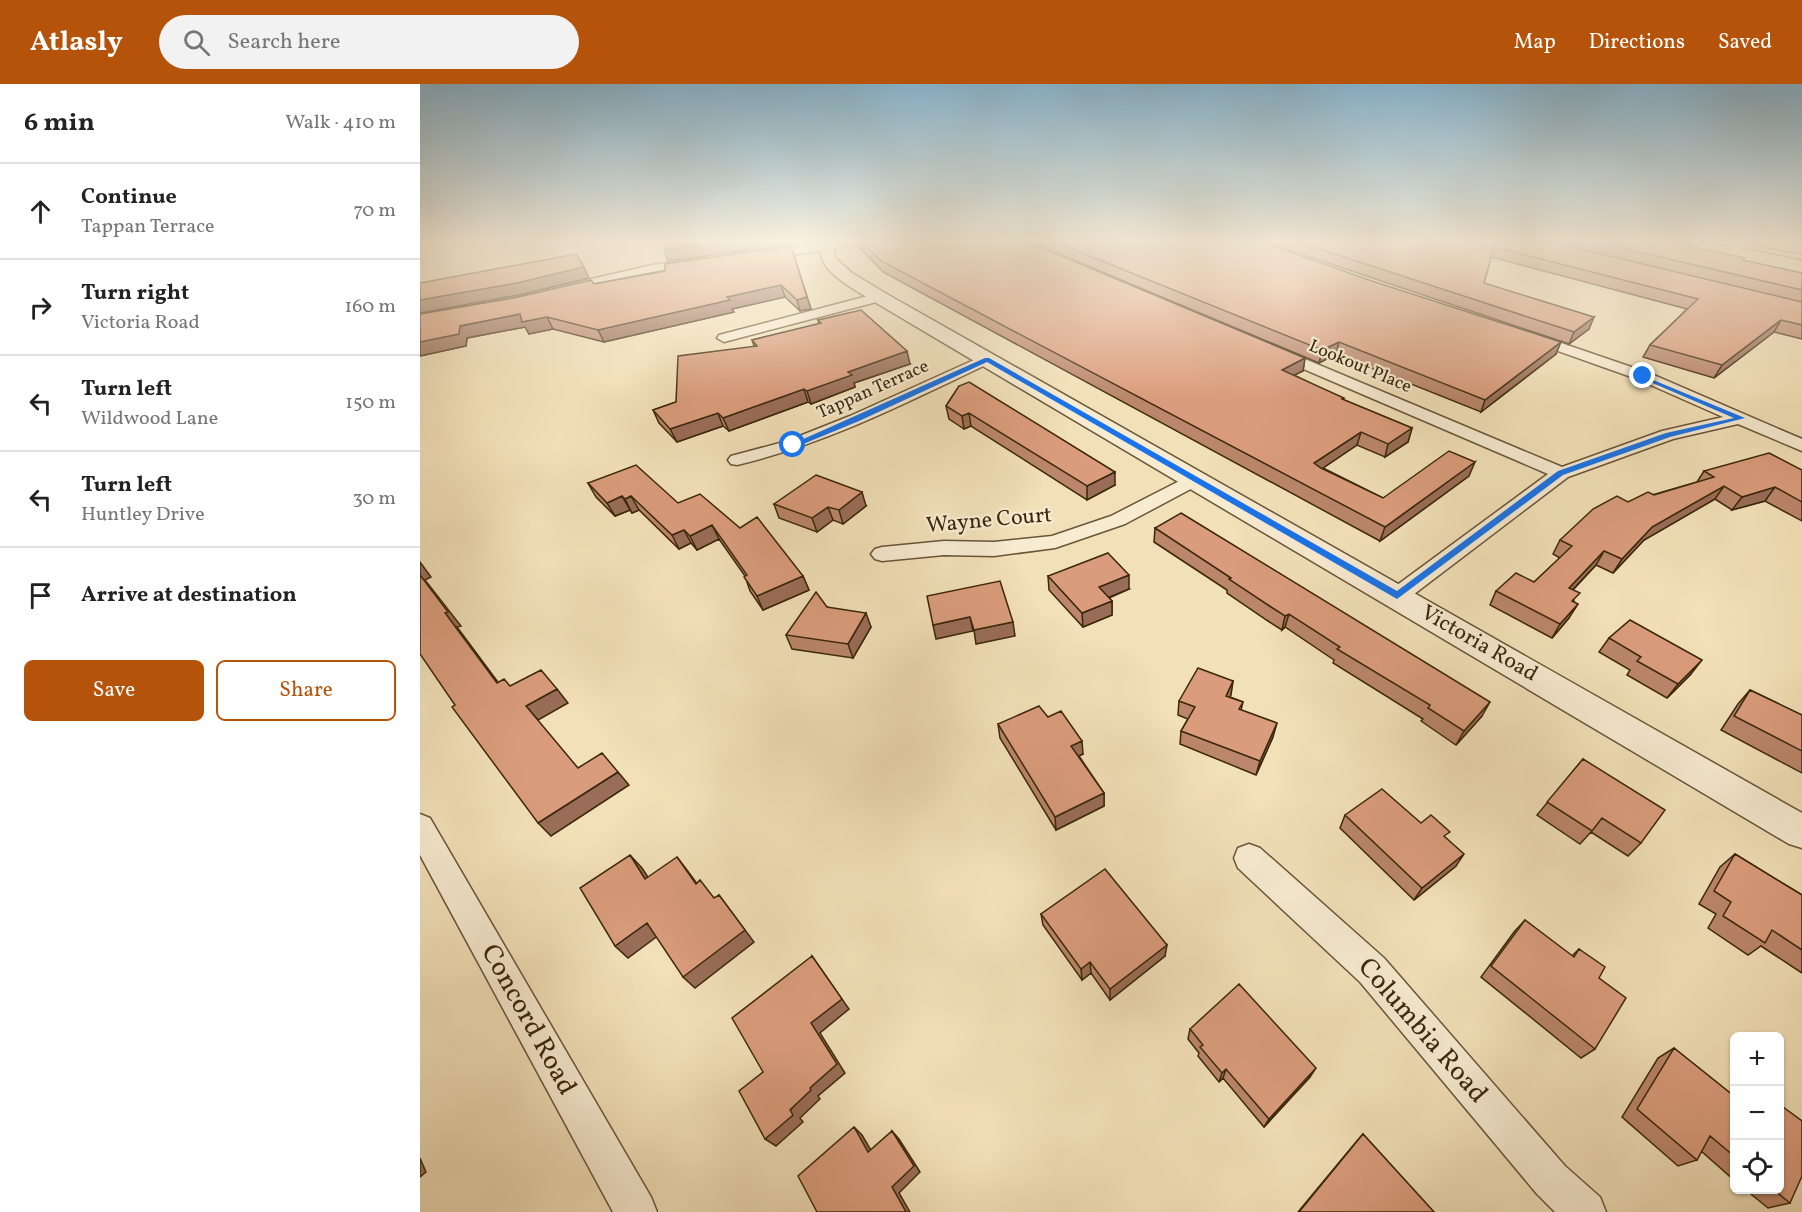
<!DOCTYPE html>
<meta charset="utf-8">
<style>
:root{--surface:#fff;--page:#f2f2f2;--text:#222;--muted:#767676;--line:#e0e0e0;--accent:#b45309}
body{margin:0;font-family:Vollkorn,serif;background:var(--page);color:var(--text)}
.controls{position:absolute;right:18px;bottom:18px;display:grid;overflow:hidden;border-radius:9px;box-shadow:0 2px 4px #0004}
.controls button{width:54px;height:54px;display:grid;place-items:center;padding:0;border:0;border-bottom:2px solid var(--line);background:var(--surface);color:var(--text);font:30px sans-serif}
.stop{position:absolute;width:18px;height:18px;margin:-14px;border:4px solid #1a73e8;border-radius:50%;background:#fff}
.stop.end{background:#1a73e8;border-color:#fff;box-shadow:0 2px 6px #0008}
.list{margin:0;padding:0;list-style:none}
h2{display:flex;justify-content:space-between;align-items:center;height:78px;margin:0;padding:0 24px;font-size:26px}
h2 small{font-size:20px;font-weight:400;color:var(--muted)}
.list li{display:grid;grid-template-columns:39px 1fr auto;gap:18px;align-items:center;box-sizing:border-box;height:96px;padding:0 24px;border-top:2px solid var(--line)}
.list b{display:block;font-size:22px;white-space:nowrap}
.list p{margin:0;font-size:20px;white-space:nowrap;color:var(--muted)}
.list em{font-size:20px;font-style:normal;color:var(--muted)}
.actions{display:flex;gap:12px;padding:18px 24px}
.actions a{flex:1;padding:14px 0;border:2px solid var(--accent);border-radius:9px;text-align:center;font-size:21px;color:var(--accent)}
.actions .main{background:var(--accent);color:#fff}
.icon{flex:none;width:33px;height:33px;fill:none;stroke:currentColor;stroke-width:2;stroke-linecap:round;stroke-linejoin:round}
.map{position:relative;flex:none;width:1382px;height:1128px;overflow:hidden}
header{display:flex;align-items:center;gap:36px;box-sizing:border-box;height:84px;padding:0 30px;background:var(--accent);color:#fff}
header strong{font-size:28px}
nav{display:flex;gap:33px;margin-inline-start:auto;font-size:21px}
.search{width:420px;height:54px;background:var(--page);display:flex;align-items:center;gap:15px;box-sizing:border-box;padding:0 21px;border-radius:33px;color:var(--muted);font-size:22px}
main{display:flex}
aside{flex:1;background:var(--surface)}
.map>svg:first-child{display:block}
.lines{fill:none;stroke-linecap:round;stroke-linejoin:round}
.service-casing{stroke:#695537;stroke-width:3}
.minor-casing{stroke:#695537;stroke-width:3}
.tertiary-casing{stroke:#695537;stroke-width:3}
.service{fill:#f7ebd1;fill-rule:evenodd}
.minor{fill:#f7ebd1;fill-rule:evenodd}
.tertiary{fill:#f7ebd1;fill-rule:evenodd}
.wall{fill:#bb866b;stroke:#3b270c;stroke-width:1.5}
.shaded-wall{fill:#996d57;stroke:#3b270c;stroke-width:1.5}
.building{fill:#da9c7c;stroke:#3b270c;stroke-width:1.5}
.route{fill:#1a73e8}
.labels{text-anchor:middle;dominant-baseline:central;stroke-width:4.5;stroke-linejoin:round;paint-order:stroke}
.far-street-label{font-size:18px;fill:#3b270c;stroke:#f7ebd1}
.street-label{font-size:22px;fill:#3b270c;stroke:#f7ebd1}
.near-street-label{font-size:27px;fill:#3b270c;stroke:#f7ebd1}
</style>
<header>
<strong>Atlasly</strong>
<div class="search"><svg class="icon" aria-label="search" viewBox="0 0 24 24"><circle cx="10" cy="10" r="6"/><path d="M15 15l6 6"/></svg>Search here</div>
<nav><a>Map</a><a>Directions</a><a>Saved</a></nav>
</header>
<main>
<aside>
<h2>6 min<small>Walk · 410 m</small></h2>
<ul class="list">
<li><svg class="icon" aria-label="ahead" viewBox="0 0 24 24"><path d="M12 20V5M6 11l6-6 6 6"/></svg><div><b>Continue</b><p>Tappan Terrace</p></div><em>70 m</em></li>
<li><svg class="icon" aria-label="right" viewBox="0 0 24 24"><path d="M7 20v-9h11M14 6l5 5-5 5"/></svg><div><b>Turn right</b><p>Victoria Road</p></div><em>160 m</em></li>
<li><svg class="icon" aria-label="left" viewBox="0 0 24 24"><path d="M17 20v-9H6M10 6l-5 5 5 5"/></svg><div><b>Turn left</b><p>Wildwood Lane</p></div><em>150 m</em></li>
<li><svg class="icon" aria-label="left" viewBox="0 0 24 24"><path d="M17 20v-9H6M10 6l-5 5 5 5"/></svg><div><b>Turn left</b><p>Huntley Drive</p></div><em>30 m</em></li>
<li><svg class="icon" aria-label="arrive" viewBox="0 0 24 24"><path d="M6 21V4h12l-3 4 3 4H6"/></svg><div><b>Arrive at destination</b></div></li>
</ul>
<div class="actions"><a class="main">Save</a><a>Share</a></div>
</aside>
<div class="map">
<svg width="1382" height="1128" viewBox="0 0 1382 1128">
<rect width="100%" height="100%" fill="#f2e0b8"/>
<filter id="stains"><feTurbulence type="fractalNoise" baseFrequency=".00333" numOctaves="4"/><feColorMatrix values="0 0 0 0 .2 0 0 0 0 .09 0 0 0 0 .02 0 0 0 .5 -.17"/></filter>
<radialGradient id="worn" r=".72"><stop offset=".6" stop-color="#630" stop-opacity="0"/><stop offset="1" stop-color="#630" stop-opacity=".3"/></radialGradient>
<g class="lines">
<!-- service casing -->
<g class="service-casing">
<path id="service" d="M1286,156H1297L1382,171V175Z"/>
</g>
<!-- minor casing -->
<g class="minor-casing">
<path id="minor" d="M424,156H448L442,159L407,165L401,162L403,160Z
M459,209L464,210L466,213L464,216L304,258L297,254L299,251Z
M1109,248L1229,289L1382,355V367L1318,340L1253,355L1148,393L985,517L977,520L969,517L966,512L969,507L1128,390L851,271L849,268L856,264L861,265L1142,383L1242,347L1303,333L1217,295L1104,255L1102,252L1104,249Z
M567,270L572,272L575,275L572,278C487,318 409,359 317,381L311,380L308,376L311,372L367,357L430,332Z
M775,389L782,391L784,395L782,399L705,440L635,464L574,472L524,471L462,477L455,475L451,470L455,465L462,463L524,457L574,458L632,452L691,432Z
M0,730L10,734L231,1113L237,1128H193L0,771Z
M829,760L840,764L964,874L1145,1082L1180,1113L1186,1128H1135L1117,1110L940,898L818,784L814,774L818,764Z"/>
</g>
<!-- tertiary casing -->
<g class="tertiary-casing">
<path id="tertiary" d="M407,158L412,159L416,175L432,189L465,209L1382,729V764L1369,760L453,217C435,205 403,191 400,167L331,177L324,173L331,169Z
M287,174L295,179L292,182L232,191L134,213L126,208L128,205L232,181Z"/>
</g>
<!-- service -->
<use href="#service" class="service"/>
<!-- minor -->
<use href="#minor" class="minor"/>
<!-- tertiary -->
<use href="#tertiary" class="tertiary"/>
</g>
<!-- wall -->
<path class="wall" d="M437,156H603L885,274L883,287L874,291L924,316L992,344L988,358L965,373L937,361L903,384L963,414L1049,392L960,457L463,188L438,162Z
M606,156H836L1136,270L1061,328L916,270L899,279Z
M839,156H1243L1334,179L1382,189V255L1354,248L1294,294L1223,273L1230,261L1267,225L1071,173L1064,199L1169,245L1149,260Z
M371,162L391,225L380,227L365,213L312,225L314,228L184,258L133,245L109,250L105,243L47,254L46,262L0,272V230L174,200Z
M398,236L490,280L434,299L435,303L391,320L388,318L309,347L303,342L257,358L239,339L233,326L256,318L334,262L332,256L399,240Z
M539,302L695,401L667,416L551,342L544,345L529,335L526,322Z
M1382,386V437L1345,417L1312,426L1295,415L1224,456L1193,489L1176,481L1153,506L1154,518L1149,534L1132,554L1070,521L1076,507L1114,498L1140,474L1133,470L1140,456L1208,418L1277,398L1284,387Z
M168,399L258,419L320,444L383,492L389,506L343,526L330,507L325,492L299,455L277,466L271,459L259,465L219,426L212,429L210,426L195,432L176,413Z
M354,420L446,422L423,440L413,436L397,448L359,434Z
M735,444L1062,632L1036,661L1001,637L1003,635L913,579L914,576L865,543L862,546L848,537L807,509V506L734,458Z
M628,492L709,505L689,514L692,517V531L663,543L629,506Z
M407,523L451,543L433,574L372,565L366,551Z
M1189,554L1271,590L1247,614L1207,591L1210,586L1179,568Z
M813,597L810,613L823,618L821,626L853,653L836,691L760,660L761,647L768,635L758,631L759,617Z
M1330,606L1382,631V689L1301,646L1318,620Z
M628,633L663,670L659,672L684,709V722L636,746L580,654L578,640Z
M1163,675L1221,759L1208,772L1171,748L1160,760L1117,731Z
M925,731L1001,739L1026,754L1036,782L994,816L920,744Z
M1315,770L1382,811V889L1341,862L1328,871L1288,844L1296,830L1279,820L1300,783Z
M621,830L745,872L690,916L671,889L662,896L623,841Z
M1105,836L1152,872L1159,865L1179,894L1175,965L1161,974L1061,893L1094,848Z
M770,945L890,993L844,1043L803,994L799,998L778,972L779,969L768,955Z
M1254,964L1314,1012V1096L1281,1067L1277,1076L1258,1082L1202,1033L1238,974Z
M943,1050L1014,1128H878L936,1058Z
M1326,1106H1359L1370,1119L1348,1124Z"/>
<!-- shaded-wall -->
<path class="shaded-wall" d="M324,156H371H368L369,161L248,177L244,166Z
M164,183L169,194L104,210L0,229V216Z
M361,201L365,213L312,225L314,228L184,258L178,246L307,213Z
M387,213L391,225L380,227L377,216Z
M100,230L127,233L133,245L109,250L105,243L47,254L46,262L0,272V258L40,242Z
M1174,233L1169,245L1149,260L1154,248Z
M1361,236L1354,248L1294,294L1302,281Z
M919,258L916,270L899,279L902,266Z
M1141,258L1136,270L1061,328L1065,316Z
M487,267L490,280L434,299L435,303L391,320L387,307L428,288Z
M885,274L883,287L860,298L862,286Z
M384,305L388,318L309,347L303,334Z
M298,329L303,342L257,358L250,345Z
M549,329L551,342L544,345L542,332Z
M992,344L988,358L965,373L968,360Z
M941,348L937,361L891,392L894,379Z
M1055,378L1049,392L960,457L965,443Z
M695,388V401L667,416V402Z
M1304,402L1295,415L1224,456L1193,489L1202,475L1232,443Z
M1355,403L1345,417L1312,426L1322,413Z
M442,408L446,422L423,440L419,426Z
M202,412L210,426L195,432L187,419Z
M211,412L219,426L212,429L205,415Z
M408,423L413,436L397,448L392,434Z
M292,441L299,455L277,466L270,452Z
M264,446L271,459L259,465L252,451Z
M1184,467L1176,481L1141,518L1149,504Z
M0,478L11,493L5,496L41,542L37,543L89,613L77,599L25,529L0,491Z
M709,491V505L680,517L679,503Z
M383,492L389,506L343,526L337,512Z
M692,517V531L663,543L662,529Z
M1158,520L1149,534L1132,554L1140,540Z
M446,529L451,543L433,574L428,560Z
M869,530L865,543L862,546L865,532Z
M550,533L553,547L516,555L513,541Z
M593,538L595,552L556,560L554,546Z
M1282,576L1271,590L1247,614L1258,600Z
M813,597L811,611L803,625L806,612Z
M137,605L148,619L118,636L106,622Z
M1070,618L1062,632L1036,661L1044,647Z
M857,639L853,653L836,691L840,677Z
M662,657L663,670L652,675L651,662Z
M198,688L209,701L131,752L118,739Z
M684,709V722L636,746L635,733Z
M1044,770L1036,782L994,816L1002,804Z
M210,771L222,784L237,807L225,795Z
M257,773L267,786L286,812L276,800Z
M299,811L334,858L275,904L263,893Z
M227,839L239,851L208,874L195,862Z
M747,861L745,872L690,916V905Z
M392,872L429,925L400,949L425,989L398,1012L400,1015L380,1034L383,1038L356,1062L345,1055L390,1004Z
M670,878L671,889L662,896L661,885Z
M896,984L890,993L844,1043L849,1035Z
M806,985L803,994L799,998L802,989Z
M434,1043L442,1051L456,1075L448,1068Z
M472,1047L479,1055L500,1088L479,1109L490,1128H486L472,1103Z
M0,1074L6,1088L0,1093Z"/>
<!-- building -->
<path class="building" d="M244,156H324L244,166Z
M440,156H603L885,274L862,286L924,314L922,315L992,344L968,360L941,348L894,379L901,384L963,414L1029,367L1055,378L965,443L461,177Z
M630,156H836L952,197L1141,258L1065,316L919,258L902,266Z
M872,156H1122L1382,218V241L1361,236L1302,281L1230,261L1278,215L1074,163L1064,199L1174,233L1154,248Z
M1167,156H1243L1325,174L1323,176L1382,189V206Z
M371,162L387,213L377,216L361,201L307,213L310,216L178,246L127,233L102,238L100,230L40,242L39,250L0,258V230L98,213L171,196L174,200L245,187V180Z
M156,170L164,183L97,199L0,216V199Z
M441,226L487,267L428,288L432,291L387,307L384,305L303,334L298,329L250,345L233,326L256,318L258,272L337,262L332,256L401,239L398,236Z
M549,298L695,388L667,402L549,329L542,332L526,322L539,302Z
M1349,369L1382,386V418L1355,403L1322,413L1304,402L1232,443L1202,475L1184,467L1149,504L1160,509L1152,517L1158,520L1140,540L1076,507L1096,489L1114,498L1152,462L1140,456L1173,425L1197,412L1208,418L1228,408L1234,411L1294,393L1284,387Z
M216,381L258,419L280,410L320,444L337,433L383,492L337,512L324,493L327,491L292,441L270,452L264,446L252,451L211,412L205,415L202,412L187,419L168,399Z
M396,391L442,408L419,426L408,423L392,434L354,420Z
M761,429L1070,618L1044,647L1008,624L1010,621L917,565L920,563L869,530L865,532L851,523L809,495L811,494L735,444Z
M688,469L709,491L679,503L692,517L662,529L628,492Z
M0,491L28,528L25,529L77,599L84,595L90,602L121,586L137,605L106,622L158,684L182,669L198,688L118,739L32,623L35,621L0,570Z
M580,497L593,538L554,546L550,533L513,541L507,512Z
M396,508L407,523L446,529L428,560L366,551Z
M1210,536L1282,576L1258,600L1217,577L1221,573L1189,554Z
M778,584L813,597L806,612L823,618L819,625L857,639L840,677L761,647L775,623L759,617Z
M1330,606L1382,631V667L1314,632Z
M619,622L628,633L641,627L662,657L651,662L684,709L635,733L578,640Z
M1163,675L1245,726L1221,759L1182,734L1172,747L1127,718Z
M962,705L1001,739L1011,731L1030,748L1024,752L1044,770L1002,804L925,731Z
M1315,770L1382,811V866L1352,846L1345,859L1303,832L1311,818L1294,807Z
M210,771L225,795L257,773L276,800L280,796L294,814L299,811L325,846L263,893L227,839L195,862L160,804Z
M685,785L747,861L690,905L670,878L661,885L621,830Z
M1105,836L1154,873L1159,865L1185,883L1179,894L1206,914L1175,965L1071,882Z
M392,872L422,915L391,939L417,980L390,1004L391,1006L370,1026L373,1031L345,1055L319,1007L343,988L312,934Z
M819,900L896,984L849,1035L806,985L802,989L780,963L783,961L770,945Z
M1254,964L1314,1012V1072L1290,1052L1277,1076L1217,1025Z
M1359,1020L1382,1037V1092L1370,1119L1354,1106H1359Z
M434,1043L448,1068L472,1047L494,1082L472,1103L486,1128H397L378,1092Z
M943,1050L1014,1128H879Z"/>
<!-- sky -->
<linearGradient id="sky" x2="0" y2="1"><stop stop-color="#89b8d3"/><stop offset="0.5" stop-color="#f9f1df"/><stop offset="1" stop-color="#f9f1df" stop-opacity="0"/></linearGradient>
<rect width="1382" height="314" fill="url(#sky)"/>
<!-- route -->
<path class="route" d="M565,274H569L977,507L1138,387L1246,349L1314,334L1221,294V291L1325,334L1250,353L1143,391L977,515L567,278L439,337L376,363L370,361Z"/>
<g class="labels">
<!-- far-street labels -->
<g class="far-street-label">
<text transform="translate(940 283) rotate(23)">Lookout Place</text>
<text transform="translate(453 306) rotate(-24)">Tappan Terrace</text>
</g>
<!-- street labels -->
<g class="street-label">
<text transform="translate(569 437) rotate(-5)">Wayne Court</text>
<text transform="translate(1059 560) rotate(30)">Victoria Road</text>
</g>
<!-- near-street labels -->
<g class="near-street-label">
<text transform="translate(108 936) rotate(61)">Concord Road</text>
<text transform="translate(1002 947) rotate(49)">Columbia Road</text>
</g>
</g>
<rect width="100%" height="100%" filter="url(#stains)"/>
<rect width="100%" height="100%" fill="url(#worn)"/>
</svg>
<div class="controls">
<button>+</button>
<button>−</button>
<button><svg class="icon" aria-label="locate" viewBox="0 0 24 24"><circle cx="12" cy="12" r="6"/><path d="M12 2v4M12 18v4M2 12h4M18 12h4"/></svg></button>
</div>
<div class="stop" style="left:373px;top:361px"></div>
<div class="stop end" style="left:1223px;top:292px"></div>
</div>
</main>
